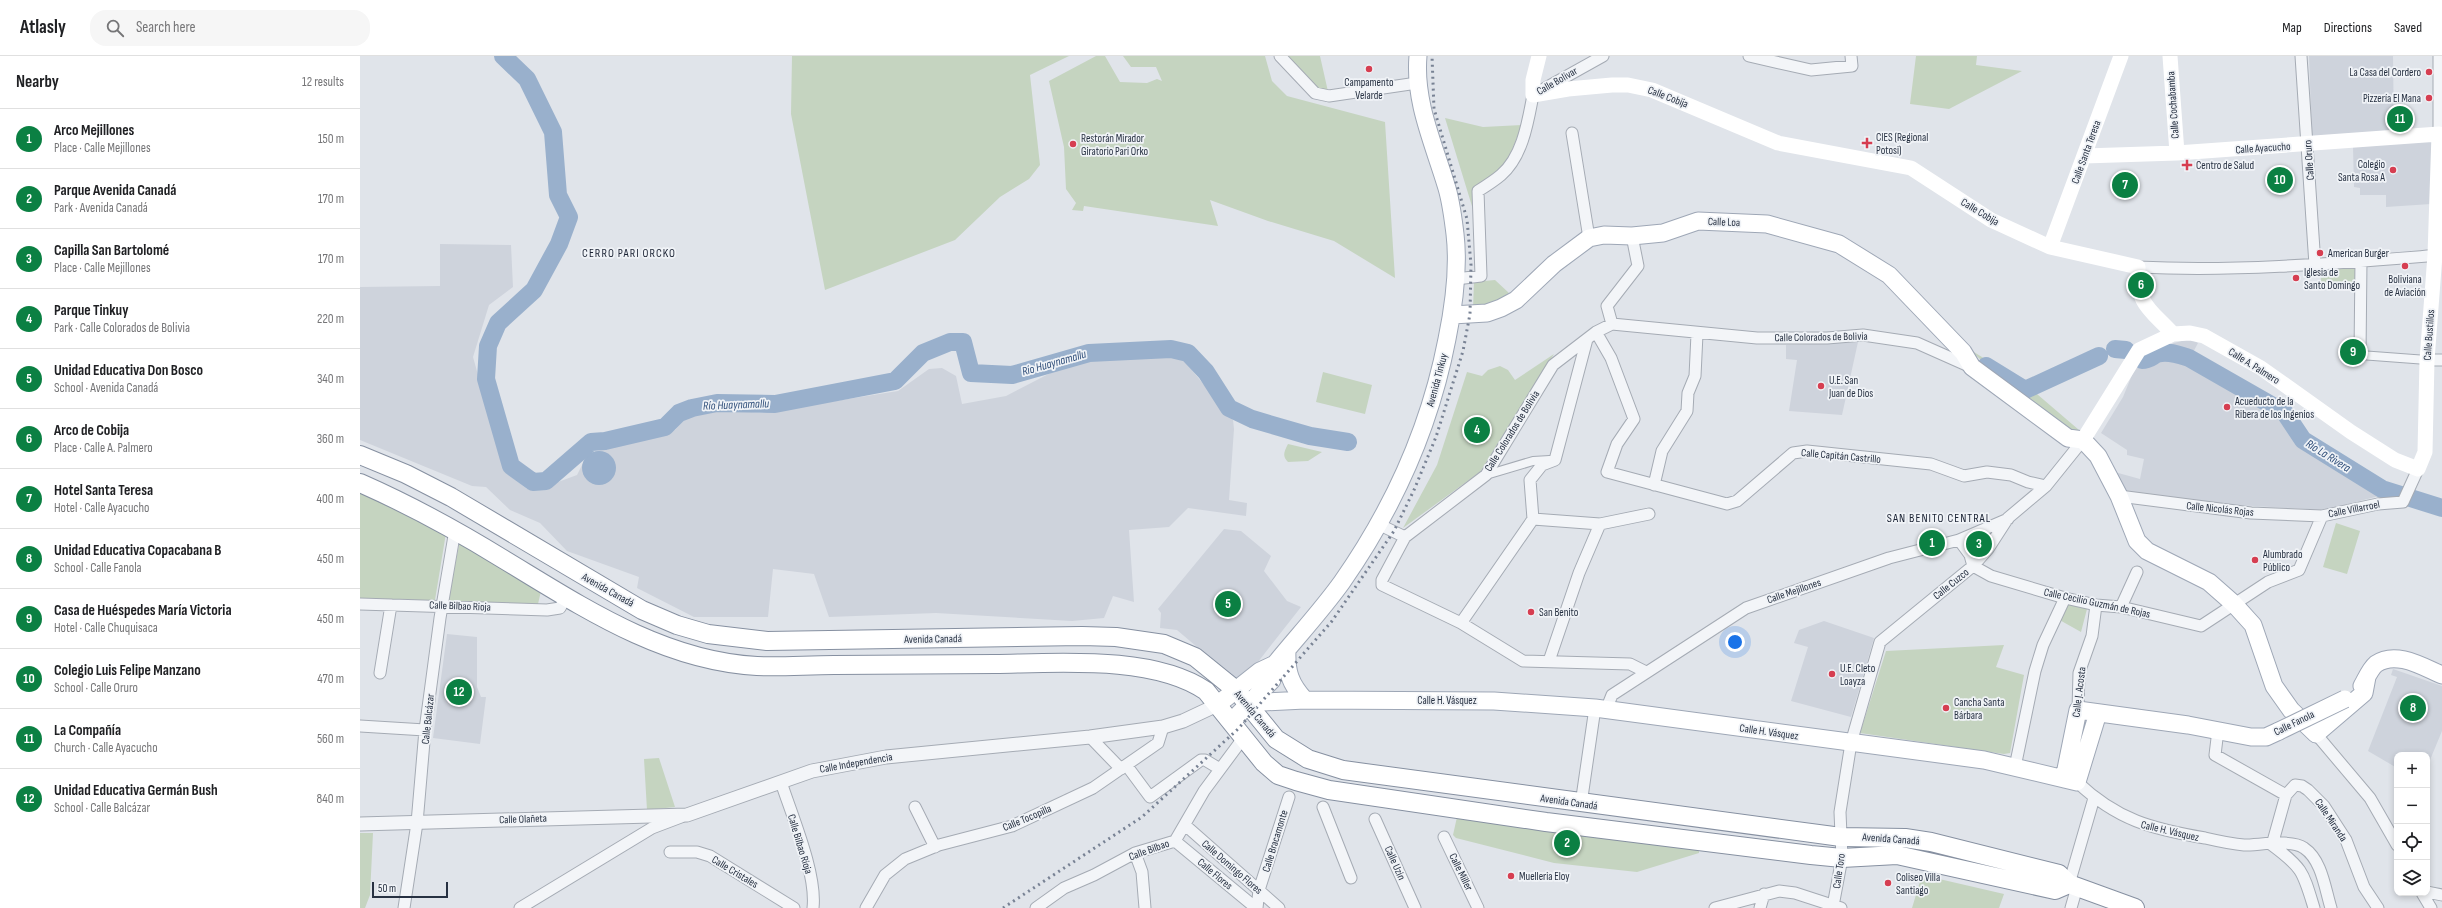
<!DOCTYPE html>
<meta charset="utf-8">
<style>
:root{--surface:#fff;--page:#f6f6f6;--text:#202124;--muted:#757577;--line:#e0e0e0;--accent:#0b8043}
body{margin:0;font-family:"Sofia Sans Condensed",sans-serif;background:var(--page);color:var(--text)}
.controls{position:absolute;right:12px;bottom:12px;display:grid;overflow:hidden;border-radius:8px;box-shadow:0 2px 6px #0003}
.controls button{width:36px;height:36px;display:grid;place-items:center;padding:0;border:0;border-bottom:1px solid var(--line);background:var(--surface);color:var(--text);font:20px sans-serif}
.scale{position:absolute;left:12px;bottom:10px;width:76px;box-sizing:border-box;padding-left:4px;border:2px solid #273142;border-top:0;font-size:11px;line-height:14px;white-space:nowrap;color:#273142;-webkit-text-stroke:3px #f0f3f7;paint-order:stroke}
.you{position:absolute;left:1375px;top:586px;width:14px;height:14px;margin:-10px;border:3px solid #fff;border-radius:50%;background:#1a73e8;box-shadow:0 0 0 6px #1a73e833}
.badge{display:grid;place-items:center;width:26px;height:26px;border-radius:50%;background:var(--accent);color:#fff;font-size:13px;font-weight:700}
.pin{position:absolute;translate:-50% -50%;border:2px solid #fff;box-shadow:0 1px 4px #0006}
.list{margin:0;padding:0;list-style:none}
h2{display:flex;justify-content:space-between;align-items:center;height:52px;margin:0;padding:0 16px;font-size:17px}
h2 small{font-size:13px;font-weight:400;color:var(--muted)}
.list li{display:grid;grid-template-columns:26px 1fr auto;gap:12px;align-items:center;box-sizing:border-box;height:60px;padding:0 16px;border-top:1px solid var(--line)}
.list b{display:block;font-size:15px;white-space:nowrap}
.list p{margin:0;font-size:13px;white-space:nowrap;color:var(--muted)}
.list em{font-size:13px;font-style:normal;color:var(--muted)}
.icon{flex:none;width:22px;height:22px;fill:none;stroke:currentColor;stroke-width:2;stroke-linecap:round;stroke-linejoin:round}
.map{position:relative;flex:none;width:2082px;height:852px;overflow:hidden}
header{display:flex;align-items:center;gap:24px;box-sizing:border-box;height:56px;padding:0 20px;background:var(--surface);border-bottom:1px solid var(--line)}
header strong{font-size:19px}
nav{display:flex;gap:22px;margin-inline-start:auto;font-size:14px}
.search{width:280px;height:36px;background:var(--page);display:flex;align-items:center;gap:10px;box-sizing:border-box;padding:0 14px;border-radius:16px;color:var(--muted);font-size:15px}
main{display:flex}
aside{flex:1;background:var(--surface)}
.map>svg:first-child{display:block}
.built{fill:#ced3dc}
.green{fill:#c5d4c0}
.water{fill:#99b0cc}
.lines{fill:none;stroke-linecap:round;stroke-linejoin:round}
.river{stroke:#99b0cc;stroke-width:18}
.pedestrian-casing{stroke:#a5abb4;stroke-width:10}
.minor-casing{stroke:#a5abb4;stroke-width:13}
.tertiary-casing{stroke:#a5abb4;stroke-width:15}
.primary-casing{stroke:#9ea7b6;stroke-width:19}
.trunk-casing{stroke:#8690a1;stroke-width:20}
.pedestrian{stroke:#f3f5f8;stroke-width:8}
.minor{stroke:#f3f5f8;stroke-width:11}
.tertiary{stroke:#f3f5f8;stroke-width:13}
.secondary{stroke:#fff;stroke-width:15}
.primary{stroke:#fff;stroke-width:17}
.trunk{stroke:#fff;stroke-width:18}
.rail{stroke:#788294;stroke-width:3;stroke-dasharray:2 4;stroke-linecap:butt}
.primary-bridge-casing{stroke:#9ea7b6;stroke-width:19;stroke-linecap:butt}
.primary-bridge{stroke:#fff;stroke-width:17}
.poi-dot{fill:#d63e51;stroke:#f0f3f7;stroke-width:1.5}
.labels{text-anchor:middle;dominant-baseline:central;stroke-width:3.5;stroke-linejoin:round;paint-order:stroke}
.poi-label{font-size:11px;fill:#273142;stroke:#f0f3f7;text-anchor:start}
.street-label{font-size:11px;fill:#273142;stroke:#f0f3f7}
.neighbourhood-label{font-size:12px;letter-spacing:1px;fill:#1a2233;stroke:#f0f3f7}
.water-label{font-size:12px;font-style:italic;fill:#2f4e79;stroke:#f0f3f7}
</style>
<header>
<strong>Atlasly</strong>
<div class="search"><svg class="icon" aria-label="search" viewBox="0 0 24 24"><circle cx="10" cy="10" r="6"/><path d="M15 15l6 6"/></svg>Search here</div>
<nav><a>Map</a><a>Directions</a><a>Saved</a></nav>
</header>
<main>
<aside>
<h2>Nearby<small>12 results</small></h2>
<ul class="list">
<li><span class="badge">1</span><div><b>Arco Mejillones</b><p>Place · Calle Mejillones</p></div><em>150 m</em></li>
<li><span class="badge">2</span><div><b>Parque Avenida Canadá</b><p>Park · Avenida Canadá</p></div><em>170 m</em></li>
<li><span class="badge">3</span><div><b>Capilla San Bartolomé</b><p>Place · Calle Mejillones</p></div><em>170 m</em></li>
<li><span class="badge">4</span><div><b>Parque Tinkuy</b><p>Park · Calle Colorados de Bolivia</p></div><em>220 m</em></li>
<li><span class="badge">5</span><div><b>Unidad Educativa Don Bosco</b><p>School · Avenida Canadá</p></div><em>340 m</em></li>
<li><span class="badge">6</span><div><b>Arco de Cobija</b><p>Place · Calle A. Palmero</p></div><em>360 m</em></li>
<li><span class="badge">7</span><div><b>Hotel Santa Teresa</b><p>Hotel · Calle Ayacucho</p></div><em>400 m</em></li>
<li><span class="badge">8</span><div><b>Unidad Educativa Copacabana B</b><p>School · Calle Fanola</p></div><em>450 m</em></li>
<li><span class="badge">9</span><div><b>Casa de Huéspedes María Victoria</b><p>Hotel · Calle Chuquisaca</p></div><em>450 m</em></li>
<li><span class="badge">10</span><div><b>Colegio Luis Felipe Manzano</b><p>School · Calle Oruro</p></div><em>470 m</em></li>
<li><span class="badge">11</span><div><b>La Compañía</b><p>Church · Calle Ayacucho</p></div><em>560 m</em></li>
<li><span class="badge">12</span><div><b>Unidad Educativa Germán Bush</b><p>School · Calle Balcázar</p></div><em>840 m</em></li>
</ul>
</aside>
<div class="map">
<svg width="2082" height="852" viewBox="0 0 2082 852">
<rect width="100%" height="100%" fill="#e0e4ea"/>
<!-- built -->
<path class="built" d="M1949,0H2033L2034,79L1952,82Z
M2070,85L2075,88L2071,148L2026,151V139H2000V132L1994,131L1993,91Z
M80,188L151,189L153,231L129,249L113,301L145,416L167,433H179L217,419L226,401L230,397L315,374L328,359L367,353L400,357L538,335L569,313L582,312L596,320L602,348L646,340L704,310L728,302L797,298L821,301L873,364L874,373L869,444L887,447L886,460L828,452L809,471L769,474L774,546L753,540L744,562L712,565L576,557L469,561L454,518L413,513L408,561H334L277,532L279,521L207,495L180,467L150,454L126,431L112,430L0,384V231L80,230Z
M1830,283L1838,287L1829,304L1923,360L1939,383L2021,435L2039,442L2019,440L1965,454L1877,449L1762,436L1751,415L1780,423L1784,403L1767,399V394L1741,377L1763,341L1779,302L1814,287Z
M1498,286L1482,359L1429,355L1437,304L1426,303V289Z
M864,473L881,475L911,500L904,515L927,545L941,551L894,611L885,616L876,624L817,574L800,572L801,557L798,553Z
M1464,565L1514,582L1491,661L1431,645L1448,591L1434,587L1439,574Z
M87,578L117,581V631L121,641H126L120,688L73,682Z
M2033,613L2082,630V675L2070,704H2067V699H2037V712L2008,695L2037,621L2031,619Z"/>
<!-- green -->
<path class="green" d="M432,0H709L670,19L680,109L669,123L640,141L595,184L465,234L431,58Z
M736,0H745L760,26L787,27L797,23L802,25L796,11H771L763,0H905L912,25L927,40L1025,66L1035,222L974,185L908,165L850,144L858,170L724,150L723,155L712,154L716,147L706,133L704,91L689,25Z
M920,0H960L969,40L955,37Z
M1556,0H1617L1616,9L1662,15L1589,53L1550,48Z
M1085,62L1123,71L1162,69L1151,96L1139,116L1114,135L1115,160Z
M2002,209V232L1962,233L1960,214Z
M1135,224L1149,237L1130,250L1113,253L1114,226Z
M1609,293L1664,327L1719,374L1716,378L1647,328Z
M1194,298L1120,416L1043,472L1077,409L1107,316L1122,320L1128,314L1140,310L1148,314L1155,324Z
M963,316L1012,329L1005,358L956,346Z
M928,388L962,396L948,405L928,406C922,400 924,396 928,388Z
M0,435L86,477L75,544H0Z
M1976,467L2000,475L1987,518L1963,511Z
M100,484L181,535L178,548L88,545Z
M1702,545L1727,553L1721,576L1696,562Z
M1644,589L1636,611L1664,619L1650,697L1644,698L1500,677L1526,595Z
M299,702L315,751L287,754L284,703Z
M1097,761L1339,793V797L1277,816L1194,807L1096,782L1093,779Z
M0,777H13L10,839L5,852H0Z
M1562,819L1644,838L1639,852H1552Z"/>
<!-- water -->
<path class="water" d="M222 412a17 17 0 1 1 34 0a17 17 0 1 1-34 0Z"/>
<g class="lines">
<!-- river -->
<path class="river" d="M143,0L167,23L193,76L198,139L209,161L199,188L174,234L138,267L128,290L126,323L151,410L173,426L186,425L231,386L245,385L305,371L319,357L332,352L357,347L415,348L535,325L563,297L590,286H603L611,317L652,319L729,297L811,293L828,297L846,316L869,352L892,363L950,380L988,386
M1755,293L1766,294
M1782,304C1789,304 1791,301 1797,298C1807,294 1820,299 1829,302L1925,357L1943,384L2022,433L2082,452
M1626,310L1665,334L1739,300"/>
<!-- pedestrian casing -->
<g class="pedestrian-casing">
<path id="pedestrian" d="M2000,299L2067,304
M1126,419L1173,405L1190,404"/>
</g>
<!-- minor casing -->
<g class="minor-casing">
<path id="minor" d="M920,0L955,37L969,40L1057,27
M1389,0L1451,14L1492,10L1491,0
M1941,0L1955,209
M2079,0V78H2082
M1212,77L1229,182
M1778,211C1879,216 1980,207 2081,199
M1096,223L1121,220L1118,135C1126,130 1134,125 1141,119C1163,100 1168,65 1173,39L1243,0
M1252,268L1247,250L1278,210L1272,180
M1236,276L1251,302L1274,363L1257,388L1247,416L1367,448L1377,445L1433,397L1447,395L1571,408L1604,420L1627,416L1651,419L1668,426L1686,430
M2000,299L2001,205
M2067,304H2082
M1294,429L1302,395L1327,355L1328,337L1335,320L1337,278
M1759,440L1891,457L1962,460
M1173,463L1240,468L1289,458
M1018,468L1045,481
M1599,484L1610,499L1613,510L1631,520L1705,542L1736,549L1761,551L1841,570L1908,526L1939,514L1962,460L2018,448L2043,446L2058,413
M0,548L187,554L200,552L206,541
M1761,551L1777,516
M1101,567L1173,463L1170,424L1182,409L1195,404L1227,283
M1189,605L1219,517L1240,468
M1286,616L1270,608L1163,605L1101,567L1022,529V524L1045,481L1126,419L1193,309L1236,276L1252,268L1397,282H1467L1503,279L1557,287L1611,311
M20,617L31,549
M1246,654L1252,639L1386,552L1529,502L1599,484L1648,463
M1718,654L1719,617L1732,580L1736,549
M0,670L65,674
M1858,674L1855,699L1926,739L1935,729L1942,730L1948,734L1964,750L1986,784L2004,831L2018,852
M1956,678L2010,742L2037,789
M730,681L761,713
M767,710L790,741L841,704H845L860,713
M1655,711L1675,615L1683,589L1705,542
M421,726C432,760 457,818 453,852
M1717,726C1757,764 1792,773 1845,782C1858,785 1871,788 1884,789C1900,789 1932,783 1944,792C1962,804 1965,833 1971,852
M1221,748L1235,652
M555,751L575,791
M963,751L991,822
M1015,763L1055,852
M825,769L919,852
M1084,781L1118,852
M815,785L896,852
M1912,789C1943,812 1943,816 1954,852
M1912,789L1926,739
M310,796H337L350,800L434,852
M775,797L782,816L785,852
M1709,828L1734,742
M2067,836L2082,839
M2062,837L2071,852
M1473,850L1482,802L1480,756L1491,687L1520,586L1613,510L1628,493L1648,462L1686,430L1723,384
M44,852L57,767L65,674L80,562L95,474
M160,852L292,772L321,761
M506,852L525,819L545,803L579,789L652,770L733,732L798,687L803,671
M676,852L704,832L734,819L775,797L815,785L844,735L884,681
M897,852L899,834L929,741
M1355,852L1419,835L1435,837L1481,852
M1400,852L1404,838
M1711,852L1717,831"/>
</g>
<!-- tertiary casing -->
<g class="tertiary-casing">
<path id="tertiary" d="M0,768L327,759L452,715L526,701L730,681L803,671L823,665L857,649"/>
</g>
<!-- primary casing -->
<g class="primary-casing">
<path id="primary" d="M1092,259L1127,257L1141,252L1156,244L1194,208L1229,182L1244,179L1272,180L1303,177L1338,165L1407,168L1479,188L1529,219L1603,296L1612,311L1708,382L1723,384L1738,400L1759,440L1777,485L1787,495L1849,526L1874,548L1893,569L1914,630L1931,654L1956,678L2004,637L2007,621
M927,594C926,615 930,628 945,644
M2002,630C2006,623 2010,613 2016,608C2036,594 2063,611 2082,619
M857,649L900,615L915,608C937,581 962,554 982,526C1033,453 1070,371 1087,283C1094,249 1099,212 1095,178C1093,162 1091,144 1086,129C1073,86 1054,45 1058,0
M888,649L904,646L945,644L1134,645L1235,652L1624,704L1717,726L1738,657
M871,666L912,624L915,608
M1704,723L1718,654L1828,669L1891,681H1906L1919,675"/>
</g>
<!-- trunk casing -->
<g class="trunk-casing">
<path id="trunk" d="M0,399L46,418L91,441L282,554L317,569L348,578L407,585L722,580L756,581L804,588L835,601L877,635L916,683L948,703L983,714L1481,781L1545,782L1571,786L1699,818L1709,828L1775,852
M0,427C50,449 96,474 143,503C221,550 302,605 397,610C422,611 448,609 474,609C528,609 581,608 635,608C698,607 793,599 846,635L904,707L918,719L936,725L969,734L1186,766L1451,799L1482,802L1537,799L1695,834L1709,828"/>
</g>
<!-- pedestrian -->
<use href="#pedestrian" class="pedestrian"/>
<!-- minor -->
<use href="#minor" class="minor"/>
<!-- tertiary -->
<use href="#tertiary" class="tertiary"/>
<!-- secondary -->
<path class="secondary" d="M1179,0L1173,24V39L1208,33L1252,29H1268L1292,34L1418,87L1551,112L1631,164L1690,191L1778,211C1777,250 1789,252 1813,278
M1810,0L1817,97
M1690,191L1761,0
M1723,384L1779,294L1813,278L1830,277L1844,280L1901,312L1991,376L2035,404L2058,413L2065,396L2067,304L2075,199L2079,78L1817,97L1724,100"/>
<!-- primary -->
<use href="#primary" class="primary"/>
<!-- trunk -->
<use href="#trunk" class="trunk"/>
<!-- rail -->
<path class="rail" d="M643,852L782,761L878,673L972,565L1034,475L1054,434L1076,381L1103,295L1110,258L1111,209L1107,163L1074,53L1072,0"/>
<!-- primary-bridge casing -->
<g class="primary-bridge-casing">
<path id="primary-bridge" d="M1919,675L1985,643"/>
</g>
<!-- primary-bridge -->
<use href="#primary-bridge" class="primary-bridge"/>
</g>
<!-- markers -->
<g class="poi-dot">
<circle cx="1009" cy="13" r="4"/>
<circle cx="2069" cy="16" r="4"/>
<circle cx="2069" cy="42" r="4"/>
<path d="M1505 81h4v4h4v4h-4v4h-4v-4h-4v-4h4z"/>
<circle cx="713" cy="88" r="4"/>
<path d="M1825 103h4v4h4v4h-4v4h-4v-4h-4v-4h4z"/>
<circle cx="2033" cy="114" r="4"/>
<circle cx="1960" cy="197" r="4"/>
<circle cx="2045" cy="210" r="4"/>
<circle cx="1936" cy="222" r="4"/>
<circle cx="1461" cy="330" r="4"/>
<circle cx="1867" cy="351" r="4"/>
<circle cx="1895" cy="504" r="4"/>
<circle cx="1171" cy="556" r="4"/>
<circle cx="1472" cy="618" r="4"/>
<circle cx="1586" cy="652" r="4"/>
<circle cx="1151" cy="820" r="4"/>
<circle cx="1528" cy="827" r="4"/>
</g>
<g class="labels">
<!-- poi labels -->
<g class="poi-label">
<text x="2061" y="16" text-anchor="end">La Casa del Cordero</text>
<text x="1009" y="26" text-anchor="middle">Campamento<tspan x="1009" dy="13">Velarde</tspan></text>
<text x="2061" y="42" text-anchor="end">Pizzería El Mana</text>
<text x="1516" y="81">CIES (Regional<tspan x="1516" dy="13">Potosi)</tspan></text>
<text x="721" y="82">Restorán Mirador<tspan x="721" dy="13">Giratorio Pari Orko</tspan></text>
<text x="2025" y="108" text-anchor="end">Colegio<tspan x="2025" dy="13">Santa Rosa A</tspan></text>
<text x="1836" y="109">Centro de Salud</text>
<text x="1968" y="197">American Burger</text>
<text x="1944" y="216">Iglesia de<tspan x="1944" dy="13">Santo Domingo</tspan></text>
<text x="2045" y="223" text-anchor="middle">Boliviana<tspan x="2045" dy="13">de Aviación</tspan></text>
<text x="1469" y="324">U.E. San<tspan x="1469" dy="13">Juan de Dios</tspan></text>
<text x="1875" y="345">Acueducto de la<tspan x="1875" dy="13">Ribera de los Ingenios</tspan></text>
<text x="1903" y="498">Alumbrado<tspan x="1903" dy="13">Público</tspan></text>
<text x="1179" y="556">San Benito</text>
<text x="1480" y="612">U.E. Cleto<tspan x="1480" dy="13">Loayza</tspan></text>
<text x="1594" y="646">Cancha Santa<tspan x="1594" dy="13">Bárbara</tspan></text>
<text x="1159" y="820">Muelleria Eloy</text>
<text x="1536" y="821">Coliseo Villa<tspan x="1536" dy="13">Santiago</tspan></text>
</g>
<!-- street labels -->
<g class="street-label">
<text transform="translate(1197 25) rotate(-30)">Calle Bolivar</text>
<text transform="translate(1308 41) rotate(21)">Calle Cobija</text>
<text transform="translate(1813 49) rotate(-94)">Calle Cochabamba</text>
<text transform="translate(1903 92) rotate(-4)">Calle Ayacucho</text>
<text transform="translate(1726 96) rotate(-70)">Calle Santa Teresa</text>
<text transform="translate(1949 104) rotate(-94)">Calle Oruro</text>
<text transform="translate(1620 156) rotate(31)">Calle Cobija</text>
<text transform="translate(1364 166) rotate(2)">Calle Loa</text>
<text transform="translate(2069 279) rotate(-86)">Calle Bustillos</text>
<text transform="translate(1461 281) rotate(-1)">Calle Colorados de Bolivia</text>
<text transform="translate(1894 310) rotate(32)">Calle A. Palmero</text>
<text transform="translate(1077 324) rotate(-75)">Avenida Tinkuy</text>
<text transform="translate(1152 375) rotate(-58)">Calle Colorados de Bolivia</text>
<text transform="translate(1481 400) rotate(5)">Calle Capitán Castrillo</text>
<text transform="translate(1860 453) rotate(6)">Calle Nicolás Rojas</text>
<text transform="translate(1994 453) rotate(-11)">Calle Villarroel</text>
<text transform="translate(1591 528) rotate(-39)">Calle Cuzco</text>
<text transform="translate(248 534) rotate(29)">Avenida Canadá</text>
<text transform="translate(1434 535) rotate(-19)">Calle Mejillones</text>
<text transform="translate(1737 547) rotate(12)">Calle Cecilio Guzmán de Rojas</text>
<text transform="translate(100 550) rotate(2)">Calle Bilbao Rioja</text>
<text transform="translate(573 583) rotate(-1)">Avenida Canadá</text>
<text transform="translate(1719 636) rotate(-83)">Calle J. Acosta</text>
<text x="1087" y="644">Calle H. Vásquez</text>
<text transform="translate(895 658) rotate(50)">Avenida Canadá</text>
<text transform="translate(68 663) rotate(-84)">Calle Balcázar</text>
<text transform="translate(1934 667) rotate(-26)">Calle Fanola</text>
<text transform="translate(1409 676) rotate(8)">Calle H. Vásquez</text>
<text transform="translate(496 707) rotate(-10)">Calle Independencia</text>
<text transform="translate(1209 746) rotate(8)">Avenida Canadá</text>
<text transform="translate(667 762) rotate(-23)">Calle Tocopilla</text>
<text transform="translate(163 763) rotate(-2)">Calle Olañeta</text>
<text transform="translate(1971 764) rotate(56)">Calle Miranda</text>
<text transform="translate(1810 775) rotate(13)">Calle H. Vásquez</text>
<text transform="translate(1531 783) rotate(4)">Avenida Canadá</text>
<text transform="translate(915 785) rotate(-73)">Calle Bracamonte</text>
<text transform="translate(440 788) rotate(73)">Calle Bilbao Rioja</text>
<text transform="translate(789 794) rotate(-20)">Calle Bilbao</text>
<text transform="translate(1035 807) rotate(66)">Calle Uzin</text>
<text transform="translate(872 811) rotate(41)">Calle Domingo Flores</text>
<text transform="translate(1479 815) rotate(-82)">Calle Toro</text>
<text transform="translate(375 816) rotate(31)">Calle Cristales</text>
<text transform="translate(1101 816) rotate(64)">Calle Miller</text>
<text transform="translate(855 818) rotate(40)">Calle Flores</text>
</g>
<!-- neighbourhood labels -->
<g class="neighbourhood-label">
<text x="269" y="197">CERRO PARI ORCKO</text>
<text x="1579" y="462">SAN BENITO CENTRAL</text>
</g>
<!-- water labels -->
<g class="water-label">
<text transform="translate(694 307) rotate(-16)">Río Huaynamallu</text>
<text transform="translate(376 349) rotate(-2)">Río Huaynamallu</text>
<text transform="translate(1968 400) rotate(32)">Río La Rivera</text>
</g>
</g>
</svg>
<div class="controls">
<button>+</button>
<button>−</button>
<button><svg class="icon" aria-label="locate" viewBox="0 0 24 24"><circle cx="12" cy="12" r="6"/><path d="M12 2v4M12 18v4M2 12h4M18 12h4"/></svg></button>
<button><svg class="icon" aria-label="layers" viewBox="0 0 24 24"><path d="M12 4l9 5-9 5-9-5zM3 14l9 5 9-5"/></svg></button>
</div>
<div class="scale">50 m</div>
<div class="you"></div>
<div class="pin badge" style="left:1572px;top:487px">1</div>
<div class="pin badge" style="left:1207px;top:787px">2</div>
<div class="pin badge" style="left:1619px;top:488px">3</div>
<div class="pin badge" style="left:1117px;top:374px">4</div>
<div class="pin badge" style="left:868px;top:548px">5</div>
<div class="pin badge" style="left:1781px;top:229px">6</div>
<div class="pin badge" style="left:1765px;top:129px">7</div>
<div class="pin badge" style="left:2053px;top:652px">8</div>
<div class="pin badge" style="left:1993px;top:296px">9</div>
<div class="pin badge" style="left:1920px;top:124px">10</div>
<div class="pin badge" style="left:2040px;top:63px">11</div>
<div class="pin badge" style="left:99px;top:636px">12</div>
</div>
</main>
